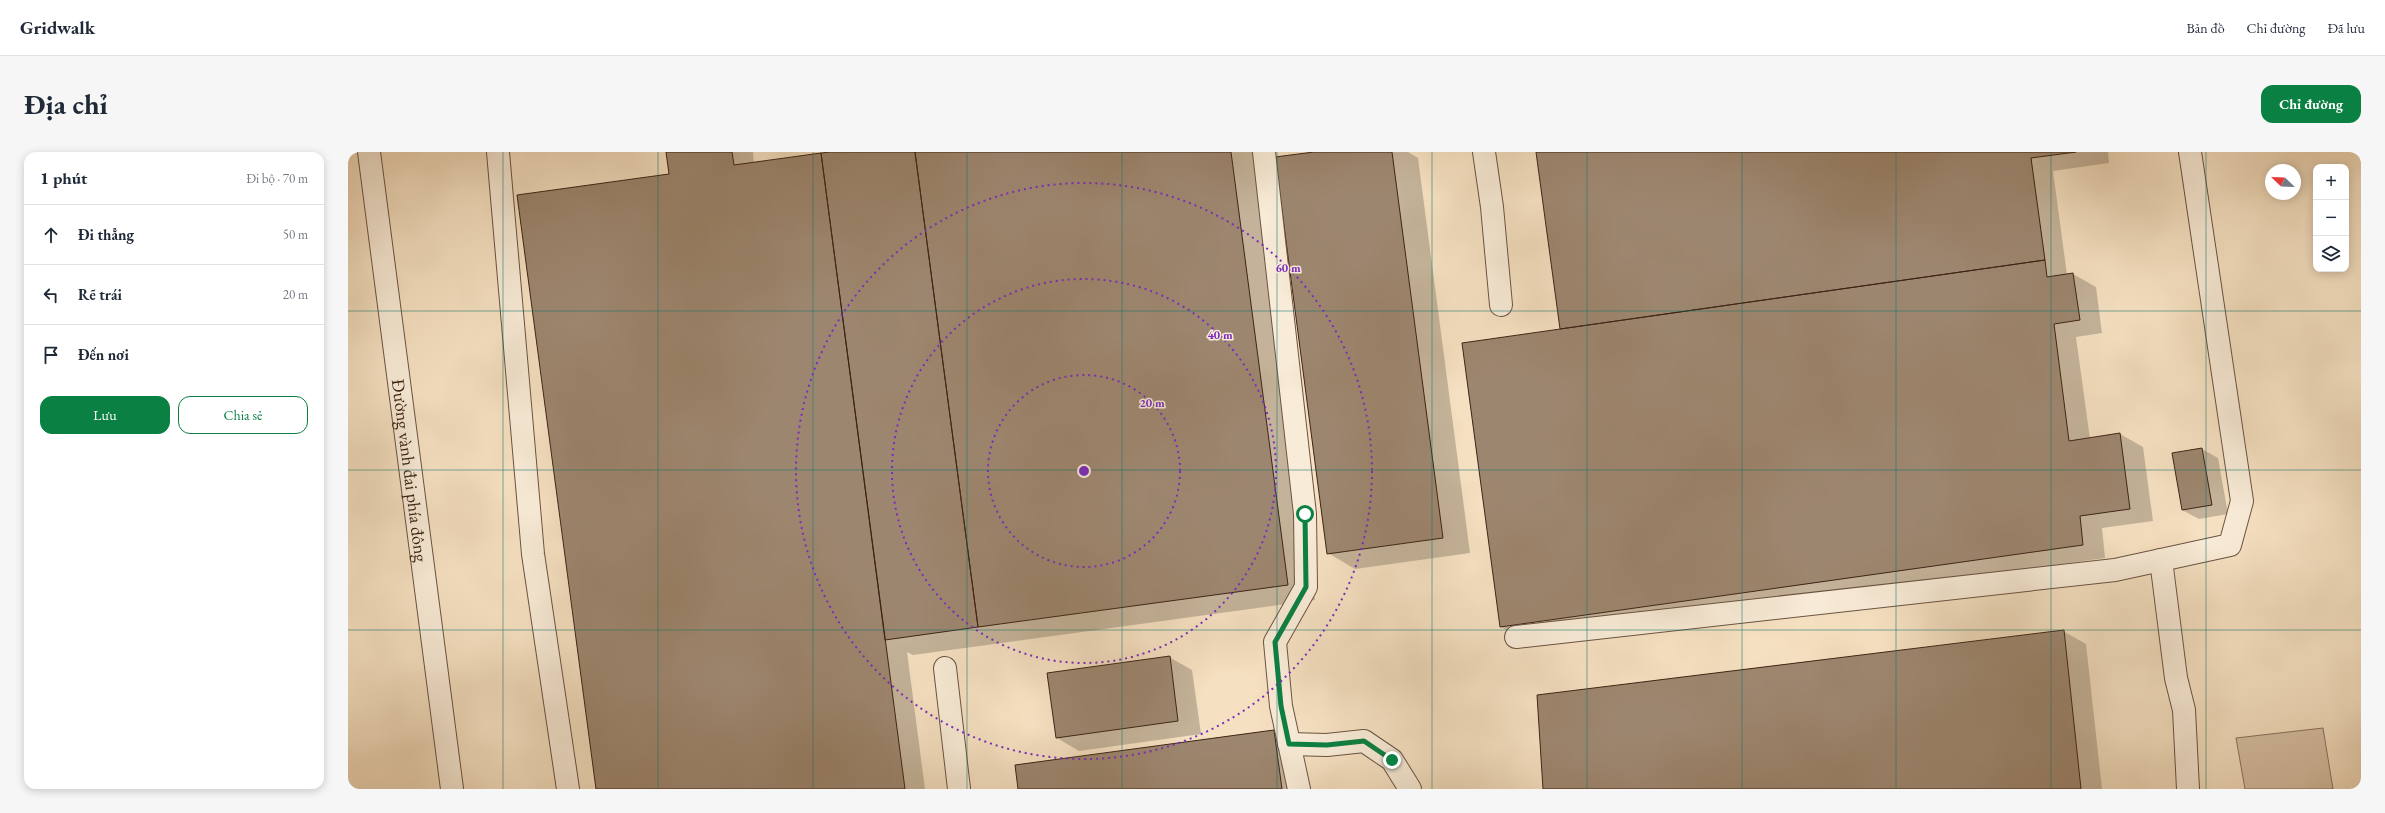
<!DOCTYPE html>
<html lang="vi">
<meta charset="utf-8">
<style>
:root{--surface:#fff;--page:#f6f6f7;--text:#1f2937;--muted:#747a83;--line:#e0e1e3;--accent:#0b8043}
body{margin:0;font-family:"EB Garamond",serif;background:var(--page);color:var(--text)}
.controls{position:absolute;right:12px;top:12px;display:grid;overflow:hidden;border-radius:8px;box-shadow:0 2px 10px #0003}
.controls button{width:36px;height:36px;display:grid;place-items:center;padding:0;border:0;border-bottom:1px solid var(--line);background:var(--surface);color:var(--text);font:20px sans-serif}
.compass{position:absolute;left:1917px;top:12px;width:36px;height:36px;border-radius:50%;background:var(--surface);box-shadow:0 2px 10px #0003;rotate:293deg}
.stop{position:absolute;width:12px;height:12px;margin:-9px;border:3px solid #0b8043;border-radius:50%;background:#fff}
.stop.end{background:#0b8043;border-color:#fff;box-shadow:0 1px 4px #0008}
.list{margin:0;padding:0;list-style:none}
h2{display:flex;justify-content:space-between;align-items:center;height:52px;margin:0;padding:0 16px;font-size:17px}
h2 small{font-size:13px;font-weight:400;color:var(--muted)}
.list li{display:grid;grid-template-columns:26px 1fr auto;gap:12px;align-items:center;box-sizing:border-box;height:60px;padding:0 16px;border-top:1px solid var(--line)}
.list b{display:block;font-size:15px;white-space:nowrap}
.list em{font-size:13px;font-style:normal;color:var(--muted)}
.actions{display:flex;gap:8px;padding:12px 16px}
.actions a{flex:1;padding:9px 0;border:1px solid var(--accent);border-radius:12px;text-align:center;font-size:14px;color:var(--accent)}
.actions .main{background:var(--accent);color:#fff}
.icon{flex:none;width:22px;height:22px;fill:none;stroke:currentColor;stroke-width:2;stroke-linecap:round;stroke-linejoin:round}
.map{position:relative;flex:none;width:2013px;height:637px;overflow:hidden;border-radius:12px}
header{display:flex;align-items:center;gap:24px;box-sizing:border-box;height:56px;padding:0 20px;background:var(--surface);border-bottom:1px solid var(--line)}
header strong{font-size:19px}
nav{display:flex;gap:22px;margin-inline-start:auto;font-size:14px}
.intro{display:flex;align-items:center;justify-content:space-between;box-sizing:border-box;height:96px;padding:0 24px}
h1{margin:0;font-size:28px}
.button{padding:10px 18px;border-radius:12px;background:var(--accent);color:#fff;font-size:14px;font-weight:700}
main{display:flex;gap:24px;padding:0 24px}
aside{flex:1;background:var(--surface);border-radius:12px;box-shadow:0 2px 10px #0003}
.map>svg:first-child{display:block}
.green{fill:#d6c0a4;stroke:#8a725e}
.shadow{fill:#0003}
.building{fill:#9d866f;stroke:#3d2417}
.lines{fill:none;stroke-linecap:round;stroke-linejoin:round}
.minor-casing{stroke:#6b5342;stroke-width:24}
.minor{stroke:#f8ebd7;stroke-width:22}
.route{stroke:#0b8043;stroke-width:5}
.grid{fill:none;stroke:#0f766e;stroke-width:1;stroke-opacity:0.55}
.ring{fill:none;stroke:#7b2cbf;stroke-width:2;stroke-dasharray:2 4}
.labels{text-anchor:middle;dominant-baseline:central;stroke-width:3;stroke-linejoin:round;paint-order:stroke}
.street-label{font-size:18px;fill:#3d2417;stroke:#f8ebd7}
.centre{fill:#7b2cbf;stroke:#f8ebd7;stroke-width:2}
.ring-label{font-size:12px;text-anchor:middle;font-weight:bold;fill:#7b2cbf;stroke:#f8ebd7;stroke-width:3;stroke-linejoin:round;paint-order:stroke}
</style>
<header>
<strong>Gridwalk</strong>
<nav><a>Bản đồ</a><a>Chỉ đường</a><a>Đã lưu</a></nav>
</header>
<div class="intro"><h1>Địa chỉ</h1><a class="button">Chỉ đường</a></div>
<main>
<aside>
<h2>1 phút<small>Đi bộ · 70 m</small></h2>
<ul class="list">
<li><svg class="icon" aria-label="ahead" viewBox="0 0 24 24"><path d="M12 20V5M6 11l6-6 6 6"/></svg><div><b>Đi thẳng</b></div><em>50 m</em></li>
<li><svg class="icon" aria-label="left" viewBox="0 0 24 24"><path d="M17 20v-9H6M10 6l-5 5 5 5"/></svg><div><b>Rẽ trái</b></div><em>20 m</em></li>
<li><svg class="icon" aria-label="arrive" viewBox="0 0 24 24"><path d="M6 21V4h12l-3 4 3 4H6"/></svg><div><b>Đến nơi</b></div></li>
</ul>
<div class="actions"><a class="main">Lưu</a><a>Chia sẻ</a></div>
</aside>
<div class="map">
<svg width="2013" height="637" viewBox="0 0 2013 637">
<rect width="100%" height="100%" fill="#f5e0c1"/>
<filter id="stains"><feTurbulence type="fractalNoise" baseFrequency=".005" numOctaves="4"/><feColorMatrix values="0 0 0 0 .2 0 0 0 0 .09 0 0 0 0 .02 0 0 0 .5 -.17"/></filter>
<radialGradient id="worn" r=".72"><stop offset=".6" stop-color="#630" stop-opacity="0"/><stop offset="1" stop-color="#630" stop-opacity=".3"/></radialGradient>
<!-- green -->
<path class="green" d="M1975,576L1985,637H1897L1888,586Z"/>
<!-- shadow -->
<path class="shadow" d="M319,0H405L406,12L489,0H908L967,448L565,503L559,500L577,637H249L322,23Z
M973,0H1060L1070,6L1122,401L1007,417L980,401Z
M1189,0H1760L1761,11L1705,19L1719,123L1725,122L1748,135L1754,181L1728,185L1742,287L1772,282L1795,295L1805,369L1754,376L1757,406L1176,488L1153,475L1213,177Z
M1854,297L1870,306L1880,362L1851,367L1834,358Z
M1715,479L1738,492L1754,637H1196Z
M821,505L844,518L853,582L731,599L709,586Z
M926,579L949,592L954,637H671Z"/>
<!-- building -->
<path class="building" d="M318,0H384L386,13L473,1L557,637H248L169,43L321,22Z
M482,0H567L630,475L537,488L473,1Z
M567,0H883L940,433L630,475Z
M966,0H1044L1095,386L979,402L927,5Z
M1188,0H1728L1683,6L1697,108L1212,177Z
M1697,108L1699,125L1725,121L1732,168L1706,172L1721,289L1772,281L1782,357L1732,364L1735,393L1152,475L1114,191Z
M1854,296L1864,353L1834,358L1824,301Z
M1716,478L1733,637H1195L1189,543Z
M822,504L830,569L708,586L699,521Z
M926,578L934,637H670L667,613Z"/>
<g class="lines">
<!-- minor casing -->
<g class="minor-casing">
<g id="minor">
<path id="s1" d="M21,0L104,637"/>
<path d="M150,0L185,402L220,637"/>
<path d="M916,0L957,362L958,435L927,490L933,554L951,637"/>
<path d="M1136,0L1144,55L1153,153"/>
<path d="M1813,408L1828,526L1836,558L1840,637"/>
<path d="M1168,485L1767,418L1882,393L1894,349L1842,0"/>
<path d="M597,516L611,637"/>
<path d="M941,592L979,593L1016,589L1044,608L1062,637"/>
</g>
</g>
<!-- minor -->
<use href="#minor" class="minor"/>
</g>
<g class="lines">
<!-- route -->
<path class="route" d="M957,362L958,435L927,490L933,554L941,592L979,593L1016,589L1044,608"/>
</g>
<!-- grid -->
<path class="grid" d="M155,0V637M310,0V637M465,0V637M619,0V637M774,0V637M929,0V637M1084,0V637M1239,0V637M1394,0V637M1548,0V637M1703,0V637M1858,0V637M0,159H2013M0,318H2013M0,478H2013"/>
<!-- distance rings -->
<g class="ring">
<circle cx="736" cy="319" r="96"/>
<circle cx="736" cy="319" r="192"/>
<circle cx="736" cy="319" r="288"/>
</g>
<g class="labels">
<!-- street labels -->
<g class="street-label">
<text stroke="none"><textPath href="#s1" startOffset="321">Đường vành đai phía đông</textPath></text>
</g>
</g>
<circle cx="736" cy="319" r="6" class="centre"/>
<g class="ring-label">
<text x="940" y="120">60 m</text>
<text x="872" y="187">40 m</text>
<text x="804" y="255">20 m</text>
</g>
<rect width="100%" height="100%" filter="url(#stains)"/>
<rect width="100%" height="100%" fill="url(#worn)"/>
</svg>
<div class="controls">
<button>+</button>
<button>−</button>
<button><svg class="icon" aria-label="layers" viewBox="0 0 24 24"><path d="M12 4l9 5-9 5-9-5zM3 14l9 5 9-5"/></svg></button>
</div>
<svg class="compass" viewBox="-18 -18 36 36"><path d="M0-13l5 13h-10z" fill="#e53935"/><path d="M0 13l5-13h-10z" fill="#747a83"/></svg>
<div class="stop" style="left:957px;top:362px"></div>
<div class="stop end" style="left:1044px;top:608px"></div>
</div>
</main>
